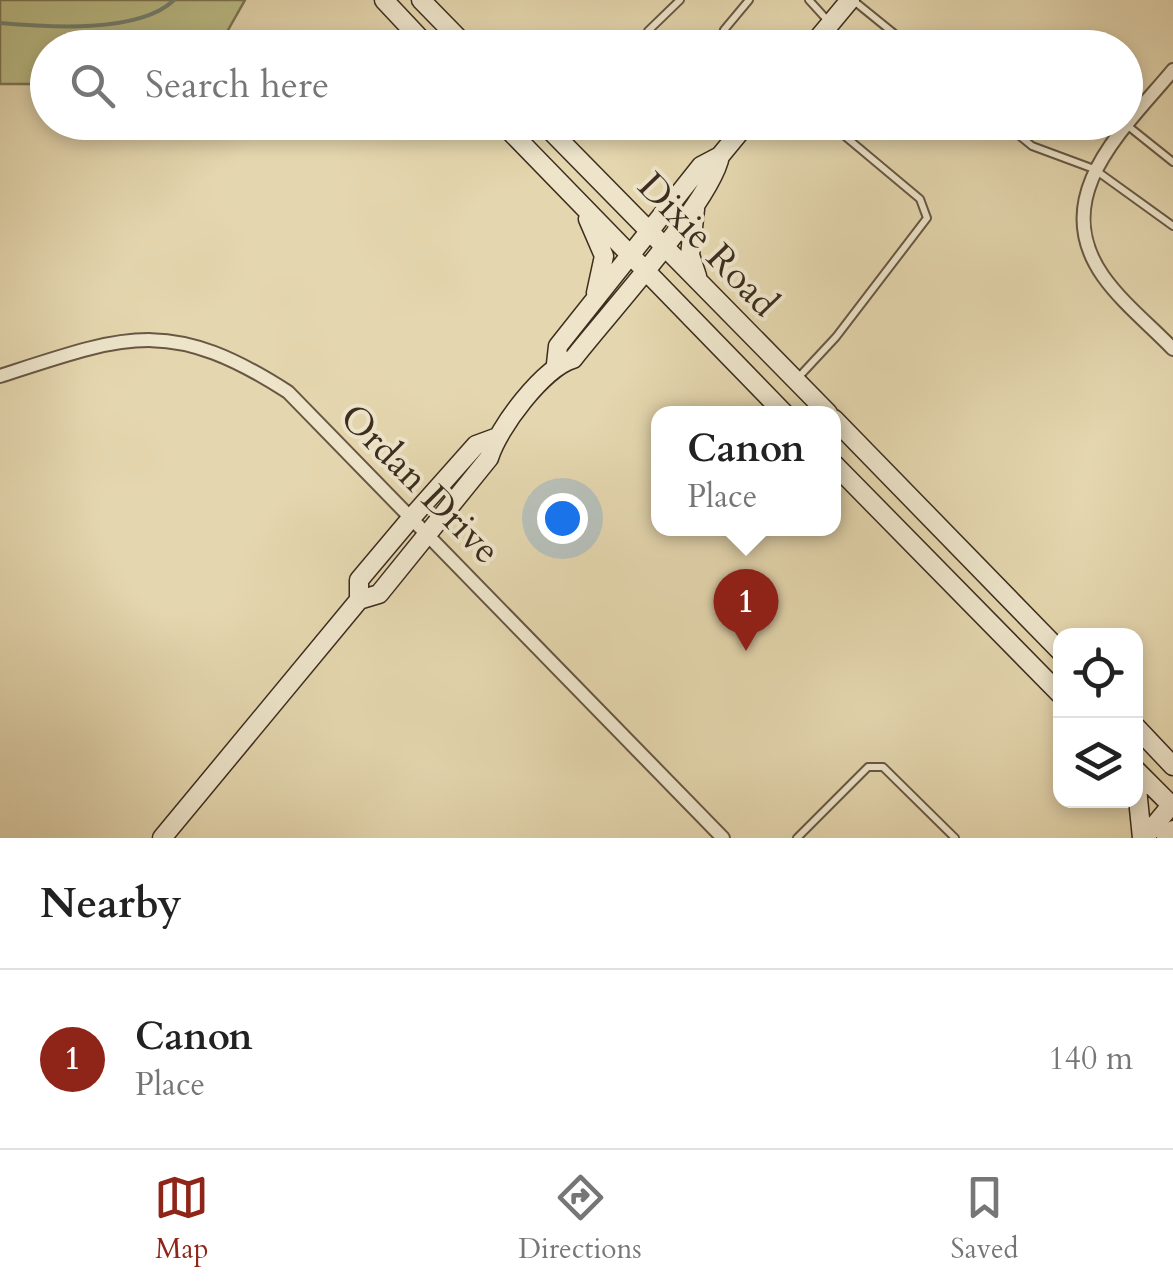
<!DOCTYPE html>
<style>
:root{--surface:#fff;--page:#f6f6f6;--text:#222;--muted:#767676;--line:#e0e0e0;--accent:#8f2418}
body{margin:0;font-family:Cardo,serif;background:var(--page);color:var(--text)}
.controls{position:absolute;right:30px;bottom:30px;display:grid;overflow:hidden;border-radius:20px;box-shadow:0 5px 15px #0003}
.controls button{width:90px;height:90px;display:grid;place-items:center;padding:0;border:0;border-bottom:2px solid var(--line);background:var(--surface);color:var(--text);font:50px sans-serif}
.you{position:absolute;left:562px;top:518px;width:35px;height:35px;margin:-25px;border:8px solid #fff;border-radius:50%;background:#1a73e8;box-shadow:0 0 0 15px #1a73e833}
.badge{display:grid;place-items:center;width:65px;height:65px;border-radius:50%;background:var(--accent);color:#fff;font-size:32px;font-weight:700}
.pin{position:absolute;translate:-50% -82px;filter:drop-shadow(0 2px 5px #0008)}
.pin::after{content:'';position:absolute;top:52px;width:35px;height:30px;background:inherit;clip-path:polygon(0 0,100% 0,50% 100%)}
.popup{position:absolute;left:651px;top:406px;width:190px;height:130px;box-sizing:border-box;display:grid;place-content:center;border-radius:20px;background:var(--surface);filter:drop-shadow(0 2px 8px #0005);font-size:32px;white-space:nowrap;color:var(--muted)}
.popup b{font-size:38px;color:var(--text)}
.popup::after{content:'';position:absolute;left:50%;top:100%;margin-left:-20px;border:20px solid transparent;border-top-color:var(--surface)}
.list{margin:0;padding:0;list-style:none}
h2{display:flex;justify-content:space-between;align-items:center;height:130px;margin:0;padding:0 40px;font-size:42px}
h2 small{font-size:32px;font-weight:400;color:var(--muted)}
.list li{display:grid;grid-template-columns:65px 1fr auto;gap:30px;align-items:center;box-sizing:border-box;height:180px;padding:0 40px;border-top:2px solid var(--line)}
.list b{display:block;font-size:38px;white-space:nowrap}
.list p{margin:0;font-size:32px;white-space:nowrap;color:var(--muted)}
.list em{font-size:32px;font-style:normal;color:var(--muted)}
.icon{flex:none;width:55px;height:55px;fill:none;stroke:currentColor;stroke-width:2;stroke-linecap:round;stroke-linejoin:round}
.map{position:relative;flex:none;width:1173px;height:838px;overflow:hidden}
.search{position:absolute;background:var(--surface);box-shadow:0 5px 15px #0003;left:30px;right:30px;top:30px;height:110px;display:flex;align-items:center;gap:25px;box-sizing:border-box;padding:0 35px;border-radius:55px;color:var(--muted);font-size:38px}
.sheet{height:310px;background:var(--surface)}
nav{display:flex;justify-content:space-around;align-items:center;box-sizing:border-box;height:140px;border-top:2px solid var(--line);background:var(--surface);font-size:28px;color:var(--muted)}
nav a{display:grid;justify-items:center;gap:5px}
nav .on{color:var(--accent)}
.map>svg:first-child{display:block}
.green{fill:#babc86;stroke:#7c7452;stroke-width:2.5}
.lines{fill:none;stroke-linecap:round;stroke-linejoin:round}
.stream{stroke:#728171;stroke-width:4}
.lane-casing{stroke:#675743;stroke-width:10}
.street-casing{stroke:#675743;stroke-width:16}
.secondary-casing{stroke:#3d2d1f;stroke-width:21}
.lane{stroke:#ede4ca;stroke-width:6}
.street{stroke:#ede4ca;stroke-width:12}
.secondary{stroke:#ede4ca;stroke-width:18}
.labels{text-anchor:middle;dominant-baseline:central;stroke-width:8;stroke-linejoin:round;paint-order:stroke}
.street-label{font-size:38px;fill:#3d2d1f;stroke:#ede4ca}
</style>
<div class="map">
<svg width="1173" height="838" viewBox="0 0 1173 838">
<rect width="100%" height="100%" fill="#e4d6ae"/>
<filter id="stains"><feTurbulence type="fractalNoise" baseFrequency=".002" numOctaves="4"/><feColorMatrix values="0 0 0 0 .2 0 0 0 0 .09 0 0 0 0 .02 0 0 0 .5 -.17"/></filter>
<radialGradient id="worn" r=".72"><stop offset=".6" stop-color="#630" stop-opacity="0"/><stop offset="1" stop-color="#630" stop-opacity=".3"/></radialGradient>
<!-- green -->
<path class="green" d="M0,0H245L223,39L211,47L48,48L47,84H0Z"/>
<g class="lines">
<!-- stream -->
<path class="stream" d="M0,23C46,27 139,34 174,0"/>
<!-- lane casing -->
<g class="lane-casing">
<path id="lane" d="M809,0L829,22
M854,1L912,48
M646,48L648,31L680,0
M740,48L724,30L749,0
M1003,122L1032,146L1094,169L1173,226
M1128,126L1173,162
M796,380L836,337L927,218L920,199L828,122
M797,838L868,767H883L955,838"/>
</g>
<!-- street casing -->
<g class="street-casing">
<path id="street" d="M1173,70C1124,129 1047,196 1103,276C1122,303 1151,326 1173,349
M0,376C126,335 170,316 288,392L723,838"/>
</g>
<!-- secondary casing -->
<g class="secondary-casing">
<path id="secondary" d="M384,0L429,48
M421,0L468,48
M810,48L850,0
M501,122L784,413
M542,122L828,413
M695,209L690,255L697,276
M588,219L604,256L596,293
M556,364L558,346L701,166L720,156L748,122
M834,419L1060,651
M834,464L1060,694
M359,600V580L412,517L476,445L495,438
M1136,727L1173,766
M1136,770L1173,807
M1136,779L1142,838
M162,838L359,600L379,594L489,458C498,428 543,368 573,359C606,316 712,201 720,156
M1144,838L1173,803
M1166,838L1173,830"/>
</g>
<!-- lane -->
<use href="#lane" class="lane"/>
<!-- street -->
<use href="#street" class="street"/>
<!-- secondary -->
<use href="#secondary" class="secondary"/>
</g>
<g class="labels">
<!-- street labels -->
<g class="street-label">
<text transform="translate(708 245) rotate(46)">Dixie Road</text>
<text transform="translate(420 484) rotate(45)">Ordan Drive</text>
</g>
</g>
<rect width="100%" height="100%" filter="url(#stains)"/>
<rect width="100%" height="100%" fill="url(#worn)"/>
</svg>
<div class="controls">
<button><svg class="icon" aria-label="locate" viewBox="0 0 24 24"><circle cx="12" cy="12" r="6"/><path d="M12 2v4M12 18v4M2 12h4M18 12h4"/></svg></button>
<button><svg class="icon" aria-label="layers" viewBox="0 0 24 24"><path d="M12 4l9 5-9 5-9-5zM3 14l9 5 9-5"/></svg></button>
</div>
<div class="you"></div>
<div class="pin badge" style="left:746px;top:651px">1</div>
<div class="popup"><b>Canon</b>Place</div>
<div class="search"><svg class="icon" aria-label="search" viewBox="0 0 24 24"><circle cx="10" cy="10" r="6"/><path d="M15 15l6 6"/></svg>Search here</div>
</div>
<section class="sheet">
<h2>Nearby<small></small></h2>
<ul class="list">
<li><span class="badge">1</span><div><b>Canon</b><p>Place</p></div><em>140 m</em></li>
</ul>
</section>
<nav>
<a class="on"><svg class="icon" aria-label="map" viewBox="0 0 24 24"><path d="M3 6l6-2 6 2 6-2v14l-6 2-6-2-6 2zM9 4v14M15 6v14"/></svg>Map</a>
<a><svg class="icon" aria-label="directions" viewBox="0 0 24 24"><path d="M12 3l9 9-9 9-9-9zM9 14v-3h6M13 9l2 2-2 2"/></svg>Directions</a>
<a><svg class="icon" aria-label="saved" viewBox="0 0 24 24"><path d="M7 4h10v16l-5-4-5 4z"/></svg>Saved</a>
</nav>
